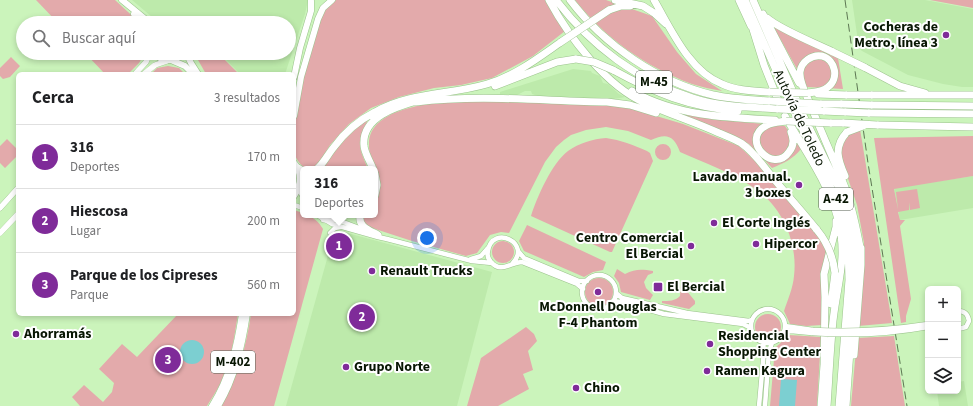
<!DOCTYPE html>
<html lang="es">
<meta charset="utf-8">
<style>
:root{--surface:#fff;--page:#f2f2f2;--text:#202124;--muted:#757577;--line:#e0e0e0;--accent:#7f2b99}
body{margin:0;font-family:"Source Sans 3",sans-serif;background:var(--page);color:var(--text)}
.controls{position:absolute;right:12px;bottom:12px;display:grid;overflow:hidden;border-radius:6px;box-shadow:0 2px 6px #0003}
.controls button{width:36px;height:36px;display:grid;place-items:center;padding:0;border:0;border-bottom:1px solid var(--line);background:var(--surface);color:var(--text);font:20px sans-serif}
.you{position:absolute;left:427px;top:238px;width:14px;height:14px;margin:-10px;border:3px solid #fff;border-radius:50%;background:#1a73e8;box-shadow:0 0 0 6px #1a73e833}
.badge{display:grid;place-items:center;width:26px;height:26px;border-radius:50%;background:var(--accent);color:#fff;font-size:13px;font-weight:700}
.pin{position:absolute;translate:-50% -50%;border:2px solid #fff;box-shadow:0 1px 4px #0006}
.popup{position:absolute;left:300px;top:166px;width:78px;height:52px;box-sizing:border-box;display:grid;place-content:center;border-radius:6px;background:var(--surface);filter:drop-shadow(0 1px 3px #0005);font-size:13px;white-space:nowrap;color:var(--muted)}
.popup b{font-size:15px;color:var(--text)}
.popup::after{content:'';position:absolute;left:50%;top:100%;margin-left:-8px;border:8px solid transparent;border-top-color:var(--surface)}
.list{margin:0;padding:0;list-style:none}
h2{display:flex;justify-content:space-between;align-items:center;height:52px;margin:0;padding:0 16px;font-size:17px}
h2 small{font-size:13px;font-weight:400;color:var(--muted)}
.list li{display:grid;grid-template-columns:26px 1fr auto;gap:12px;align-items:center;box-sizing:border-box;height:64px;padding:0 16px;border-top:1px solid var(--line)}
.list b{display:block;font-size:15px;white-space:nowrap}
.list p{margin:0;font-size:13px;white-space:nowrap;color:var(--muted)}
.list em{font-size:13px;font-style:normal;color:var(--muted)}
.icon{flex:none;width:22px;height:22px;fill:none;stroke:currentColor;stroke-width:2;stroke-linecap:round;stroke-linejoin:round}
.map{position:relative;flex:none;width:973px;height:406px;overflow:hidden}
.search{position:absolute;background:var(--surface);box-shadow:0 2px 6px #0003;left:16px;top:16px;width:280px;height:44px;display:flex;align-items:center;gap:10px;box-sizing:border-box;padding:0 14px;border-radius:22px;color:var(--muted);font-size:15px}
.panel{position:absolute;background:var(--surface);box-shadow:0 2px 6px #0003;left:16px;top:72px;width:280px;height:244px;border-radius:6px}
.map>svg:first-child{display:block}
.built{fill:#bdeaab}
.green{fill:#e3aaab}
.water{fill:#7ccfd1}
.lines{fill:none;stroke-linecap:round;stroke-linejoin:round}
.tertiary-casing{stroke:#9cc38d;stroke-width:5.5}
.secondary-casing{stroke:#9cc38d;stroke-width:6}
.primary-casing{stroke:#9cc38d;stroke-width:7}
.trunk-casing{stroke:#9cc38d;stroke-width:7}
.motorway-casing{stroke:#9cc38d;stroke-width:8}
.tertiary{stroke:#fff;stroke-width:4.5}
.secondary{stroke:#fff;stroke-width:5.5}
.primary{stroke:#fff;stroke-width:6}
.trunk{stroke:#fff;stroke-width:6}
.motorway{stroke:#fff;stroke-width:7}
.rail{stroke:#5d7753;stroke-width:1;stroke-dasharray:8 4;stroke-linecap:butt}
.tertiary-bridge-casing{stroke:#9cc38d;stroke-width:5.5;stroke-linecap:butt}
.motorway-bridge-casing{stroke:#9cc38d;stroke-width:8;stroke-linecap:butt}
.tertiary-bridge{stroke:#fff;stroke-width:4.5}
.motorway-bridge{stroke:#fff;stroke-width:7}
.poi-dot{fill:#7f2b99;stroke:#fff;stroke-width:1.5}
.labels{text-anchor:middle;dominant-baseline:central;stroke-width:4;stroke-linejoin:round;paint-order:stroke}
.shield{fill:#fff;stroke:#525c4f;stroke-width:1}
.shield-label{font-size:13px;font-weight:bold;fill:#081603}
.poi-label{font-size:14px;font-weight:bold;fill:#081603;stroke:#fff;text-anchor:start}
.street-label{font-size:14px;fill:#081603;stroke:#fff}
</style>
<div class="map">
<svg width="973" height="406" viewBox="0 0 973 406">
<rect width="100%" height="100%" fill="#cbf4bb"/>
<!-- built -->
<path class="built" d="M132,0H308L305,14L285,74H240L219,53H289V23H159Z
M852,0H925L973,9V87H962L943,84L908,75L862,51L859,48Z
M573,69L591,71L592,73L600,76L603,83L608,84L619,94L625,97L614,99L560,97L538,96L532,94L531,91H525L517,95L500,94V92Z
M973,176V208L900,220L894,188Z
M340,231L492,272L457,406H286L334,234Z
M964,381L968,406H939L937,391H958V382Z"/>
<!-- green -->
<path class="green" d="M36,0H115L140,23H58Z
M336,0H545L565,31L533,56L492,78L461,85L434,88L399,97L371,108L349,124L330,145L318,165L306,169C302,166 297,161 295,155C291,138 296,119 299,103C305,73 308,40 323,13C326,8 332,5 336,0Z
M575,0H606L652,16L677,52L696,74L722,91C712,89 701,87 692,84C646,67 605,38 575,0Z
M930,0H973V8Z
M773,26L838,58L843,89L807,87Z
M85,53H145L139,63L128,74H105Z
M194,53H218L239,74H206Z
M11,57L20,66L10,77L3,79L0,76V68Z
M168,66L179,68L185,74H151L157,68Z
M460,100L623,106L683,124L739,146L757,163L803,215L828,250L822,325L806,326L790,324L784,311C788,299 793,288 794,276C798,242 782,206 754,188C732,172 704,163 680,152C674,135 666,133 651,140L628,131L606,127L586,130L571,135L564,140L556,147L545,162L509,233L501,232L490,235L477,253L466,256L412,241L366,226L363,223V215H375C375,210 374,204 375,200C377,194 380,188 379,182C378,170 368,156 369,144C369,107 434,103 460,100Z
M668,110L710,119L785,126L801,149C793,159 784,163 772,168L749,144Z
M369,118C356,143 358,145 368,169H321C335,150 349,133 369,118Z
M860,129L892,323L858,326L864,243L857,205L841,158L840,148L850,133Z
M973,136V176L894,189L898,209L896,192L917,189L920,208L910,210L909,202V210L898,212L900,220H905L900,226L911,299L906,316V322L901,323L874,138Z
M606,138C621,140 633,145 647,151L650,153L653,161L612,252H610L531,216C537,197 552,163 568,151C579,143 593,139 606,138Z
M7,139L18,150V155L5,168L0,163V146Z
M655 152a8 8 0 1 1 16 0a8 8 0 1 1-16 0Z
M294,210L303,213V215C312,215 319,222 323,229L274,406H221C238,377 246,347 251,314H294Z
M527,225L606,262L603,270L593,272L584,277L524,251L519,241Z
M492 252a11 11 0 1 1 22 0a11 11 0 1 1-22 0Z
M617,269L625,274C635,269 641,269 653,271V273L648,275L644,282L646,288L653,295L650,300L621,292L619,283L614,276Z
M585 292a14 14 0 1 1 28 0a14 14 0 1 1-28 0Z
M681,284L695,301V304L689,309L662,303V301C669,301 675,301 680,296Z
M755 327a13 13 0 1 1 26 0a13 13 0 1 1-26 0Z
M178,314H238C234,338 231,362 220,384C216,392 211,399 207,406H80L72,397L84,385L103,402L112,392L114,383L99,369L122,344L137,357Z
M526,327L534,334L537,341L528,351L533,370L523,374L529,389L498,406H467L481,358Z
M789,335L821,337L817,406H770L775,348Z
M894,336L905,406H851L857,338Z"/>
<!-- water -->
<path class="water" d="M180 352a12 12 0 1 1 24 0a12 12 0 1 1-24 0Z
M781,379L797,380L795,406H779Z"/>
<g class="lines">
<!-- tertiary casing -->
<g class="tertiary-casing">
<path id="tertiary" d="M298,188L303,197
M294,205L303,208
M317,215L332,224L378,237L387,239L472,261L492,263
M330,215L343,222L367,231
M330,233L335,228L340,227
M518,251L524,258L579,281H587
M471,259L481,256L488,248
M512,264C533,243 492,224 488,251C487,255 488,259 491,262C501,274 511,262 522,262L577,284L583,289
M582 292a17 17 0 1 1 34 0a17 17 0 1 1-34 0Z
M616,293L622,298L687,313L749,321L752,320
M613,301L621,302L664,314L743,324L751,328
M751 326a17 17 0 1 1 34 0a17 17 0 1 1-34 0Z
M958,311C965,311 968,314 969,321L966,327L958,329
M785,326L813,330
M784,332L791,331L812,333
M759,406L764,351L763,342
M765,406L769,351L772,343"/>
</g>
<!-- secondary casing -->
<g class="secondary-casing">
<path id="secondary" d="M135,74L146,62L150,53
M144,74L155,65L167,61
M0,208L18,188
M0,233L18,214"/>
</g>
<!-- primary casing -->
<g class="primary-casing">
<path id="primary" d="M122,0L150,23
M134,14L142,23
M154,53C162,63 174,62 182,53
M186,53L191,63L198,74
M171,60L185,66L193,74"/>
</g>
<!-- trunk casing -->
<g class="trunk-casing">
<path id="trunk" d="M294,77L300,48L311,11V1
M294,116L301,77L318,19L323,8L332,0
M294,163C303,174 301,185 294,196
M212,406C230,377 237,347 242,314
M218,406C235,378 242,346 247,314"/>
</g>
<!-- motorway casing -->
<g class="motorway-casing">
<path id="motorway" d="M549,0C569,37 606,86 645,103C669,114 695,122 719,133C726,136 734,139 741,143C753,151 761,163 770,174C785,193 802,211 817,230
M556,0C591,46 638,81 693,98C720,107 750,107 778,109
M570,0C604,45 658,82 713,95C731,99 751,100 770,101
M615,0L643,6L654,13L666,24
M654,0C671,29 689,71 722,84C737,91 754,91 770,92
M739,0L751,26
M745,0L797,118L827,178L842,215L845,230L848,246L849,280L839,406
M753,0L804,117L841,192L852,230L854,244L855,281L846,406
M609,10L621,6H630
M763,14L799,83
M767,18C781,30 815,43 833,52
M751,23L764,65L780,105
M864,67L900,86L925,93
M613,70C655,93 689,107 738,111
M495,86L557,62L576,59
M632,91C676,116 727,118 775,120
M808,93C814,92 823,92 828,87C839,79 836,60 822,56C812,54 801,62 800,72C799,82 807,96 811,106C822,134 835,162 846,190C853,210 857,231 861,252
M818,94L847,95
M871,95H973
M416,102C479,94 543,101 607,102L630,105L656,113
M820,104H842
M871,105L973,106
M823,111L846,112
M868,113L973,114
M785,116C804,149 828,182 838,219C848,259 837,283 833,321C830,349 829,378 827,406
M786,121C780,122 773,122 767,125C739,139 773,175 789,152C794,146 794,139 791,132
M830,123H844
M877,125L973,127
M298,168L303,171
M317,169C324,163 328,154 334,147C345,132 359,120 375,112C410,92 450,95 487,84C515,76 538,58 561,42
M373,169C370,161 365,154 364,146C361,116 399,106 420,100
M375,174L377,185L375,195
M845,176C838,160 833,147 847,132
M360,215C358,227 369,230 378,235
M324,219H334L345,215
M831,304L835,273
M854,355L861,265V248
M824,369L825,297L824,274L836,227V221
M821,406L824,365"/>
</g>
<!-- tertiary -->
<use href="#tertiary" class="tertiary"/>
<!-- secondary -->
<use href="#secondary" class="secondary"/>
<!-- primary -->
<use href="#primary" class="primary"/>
<!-- trunk -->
<use href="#trunk" class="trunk"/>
<!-- motorway -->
<use href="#motorway" class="motorway"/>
<!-- rail -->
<path class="rail" d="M845,0L868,163L907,406"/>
<!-- tertiary-bridge casing -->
<g class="tertiary-bridge-casing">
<path id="tertiary-bridge" d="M813,330C852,332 889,330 928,324
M812,333C851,336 890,334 928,327"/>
</g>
<!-- motorway-bridge casing -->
<g class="motorway-bridge-casing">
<path id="motorway-bridge" d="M561,42L609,10
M833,52L864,67
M576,59L594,62L613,70
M770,92L808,93
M847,95H871
M770,101L820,104
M842,104L871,105
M778,109L823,111
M846,112L868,113
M786,121L830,123
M844,123L877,125
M847,132L863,126
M817,230C828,243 833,256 835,273"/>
</g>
<!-- tertiary-bridge -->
<use href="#tertiary-bridge" class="tertiary-bridge"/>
<!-- motorway-bridge -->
<use href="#motorway-bridge" class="motorway-bridge"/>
</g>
<!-- markers -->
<g class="poi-dot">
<circle cx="946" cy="35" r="4"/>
<circle cx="799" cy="185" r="4"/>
<circle cx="714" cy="223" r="4"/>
<circle cx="756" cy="244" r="4"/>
<circle cx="691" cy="246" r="4"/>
<circle cx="372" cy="271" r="4"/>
<rect x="653" y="282" width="10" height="10" rx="2"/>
<circle cx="598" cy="292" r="4"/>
<circle cx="16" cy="334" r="4"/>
<circle cx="710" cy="344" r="4"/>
<circle cx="346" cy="367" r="4"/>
<circle cx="707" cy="371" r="4"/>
<circle cx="576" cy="388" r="4"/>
</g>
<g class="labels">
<!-- shield labels -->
<g class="shield">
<rect x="636" y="71" width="36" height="22" rx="3"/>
<rect x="819" y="188" width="34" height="22" rx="3"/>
<rect x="211" y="351" width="44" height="22" rx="3"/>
</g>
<g class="shield-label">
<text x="654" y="82">M-45</text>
<text x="836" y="199">A-42</text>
<text x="233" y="362">M-402</text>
</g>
<!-- poi labels -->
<g class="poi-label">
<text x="938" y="27" text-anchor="end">Cocheras de<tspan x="938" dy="16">Metro, línea 3</tspan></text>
<text x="791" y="177" text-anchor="end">Lavado manual.<tspan x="791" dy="16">3 boxes</tspan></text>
<text x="722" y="223">El Corte Inglés</text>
<text x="683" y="238" text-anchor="end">Centro Comercial<tspan x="683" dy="16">El Bercial</tspan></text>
<text x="764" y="244">Hipercor</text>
<text x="380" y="271">Renault Trucks</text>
<text x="667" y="287">El Bercial</text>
<text x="598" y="307" text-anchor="middle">McDonnell Douglas<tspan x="598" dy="16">F-4 Phantom</tspan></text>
<text x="24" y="334">Ahorramás</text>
<text x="718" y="336">Residencial<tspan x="718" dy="16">Shopping Center</tspan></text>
<text x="354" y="367">Grupo Norte</text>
<text x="715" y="371">Ramen Kagura</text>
<text x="584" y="388">Chino</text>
</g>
<!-- street labels -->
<g class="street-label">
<text transform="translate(799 118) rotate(65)">Autovía de Toledo</text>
</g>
</g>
</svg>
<div class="controls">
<button>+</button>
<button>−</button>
<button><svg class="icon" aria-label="layers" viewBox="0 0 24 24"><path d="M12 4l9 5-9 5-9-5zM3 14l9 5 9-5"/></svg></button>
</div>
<div class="you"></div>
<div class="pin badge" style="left:339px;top:246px">1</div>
<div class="popup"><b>316</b>Deportes</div>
<div class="pin badge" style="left:362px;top:317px">2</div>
<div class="pin badge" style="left:168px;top:360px">3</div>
<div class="search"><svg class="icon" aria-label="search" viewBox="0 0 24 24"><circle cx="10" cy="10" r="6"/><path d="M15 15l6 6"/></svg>Buscar aquí</div>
<section class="panel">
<h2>Cerca<small>3 resultados</small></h2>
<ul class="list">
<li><span class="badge">1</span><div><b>316</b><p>Deportes</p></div><em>170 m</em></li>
<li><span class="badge">2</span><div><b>Hiescosa</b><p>Lugar</p></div><em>200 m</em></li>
<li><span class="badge">3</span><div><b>Parque de los Cipreses</b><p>Parque</p></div><em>560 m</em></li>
</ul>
</section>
</div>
